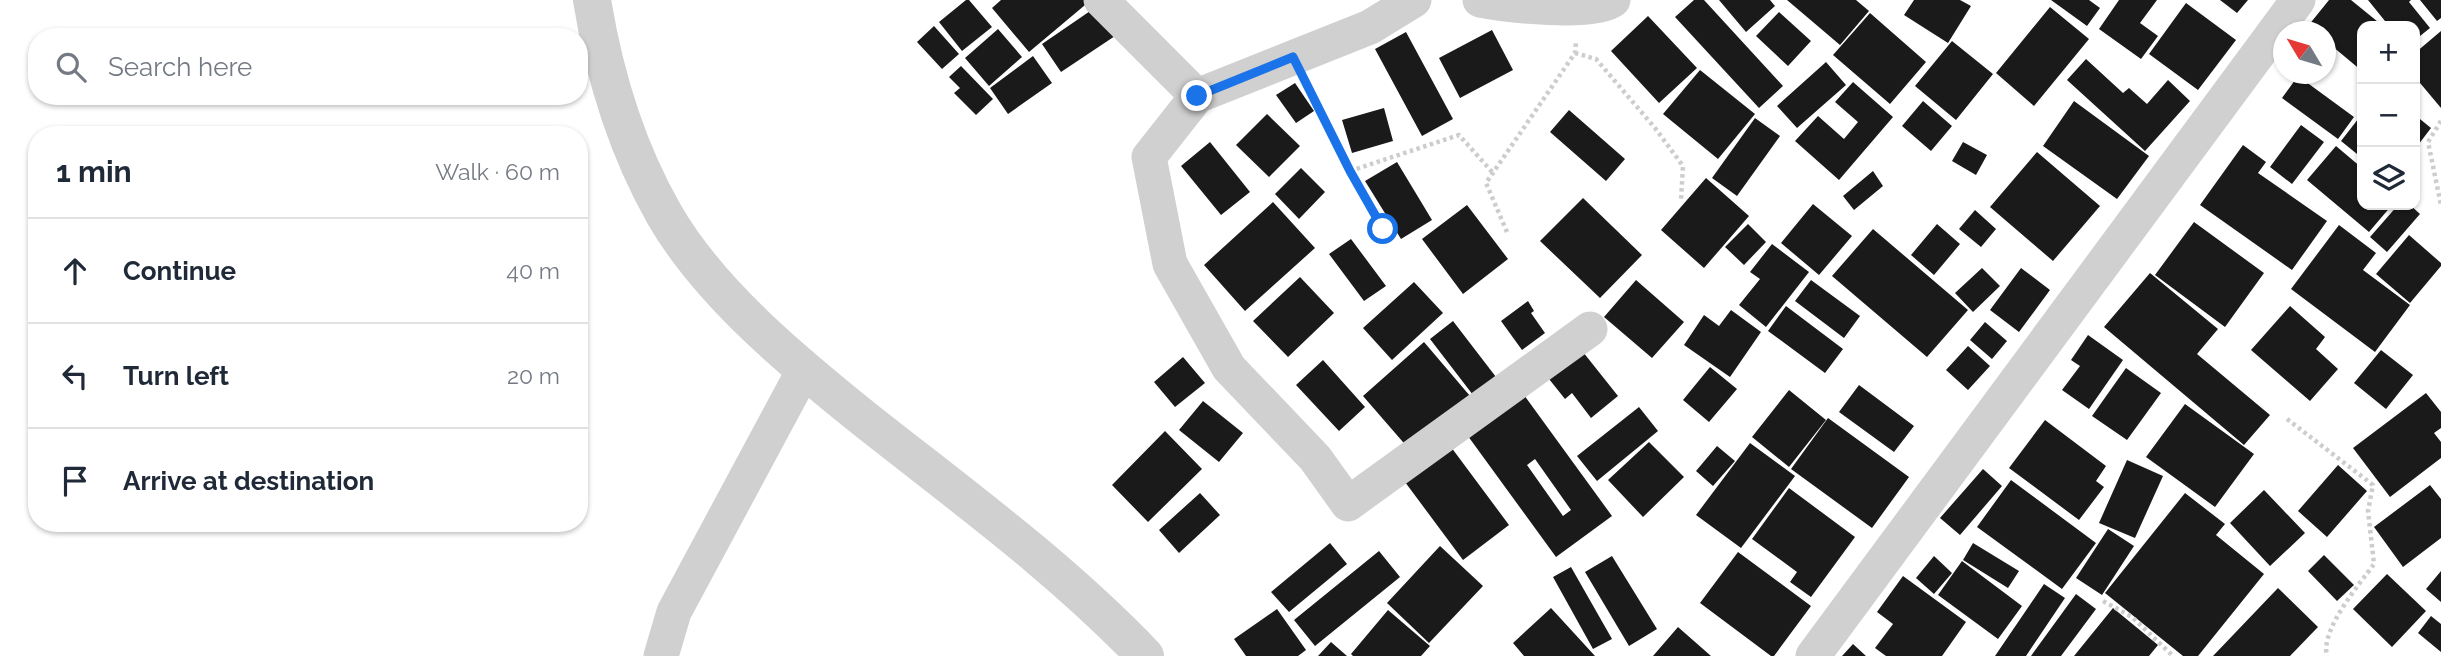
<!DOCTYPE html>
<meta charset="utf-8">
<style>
:root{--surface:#fff;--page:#f6f6f7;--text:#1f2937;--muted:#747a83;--line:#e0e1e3}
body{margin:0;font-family:Raleway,sans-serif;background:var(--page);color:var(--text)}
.controls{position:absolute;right:21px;top:21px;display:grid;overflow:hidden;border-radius:14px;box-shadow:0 2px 5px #0004}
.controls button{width:63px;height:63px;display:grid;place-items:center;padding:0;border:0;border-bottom:2px solid var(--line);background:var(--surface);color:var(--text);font:35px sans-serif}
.compass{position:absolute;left:2273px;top:21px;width:63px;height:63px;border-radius:50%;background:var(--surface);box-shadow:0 2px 5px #0004;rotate:308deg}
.stop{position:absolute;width:21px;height:21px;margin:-16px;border:5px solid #1a73e8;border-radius:50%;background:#fff}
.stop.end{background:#1a73e8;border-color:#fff;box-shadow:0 2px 7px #0008}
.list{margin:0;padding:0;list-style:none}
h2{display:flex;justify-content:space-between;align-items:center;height:91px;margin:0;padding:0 28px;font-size:30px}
h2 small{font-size:23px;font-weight:400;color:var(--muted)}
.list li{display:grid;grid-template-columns:46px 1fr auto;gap:21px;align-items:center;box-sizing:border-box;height:105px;padding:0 28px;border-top:2px solid var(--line)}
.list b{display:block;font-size:26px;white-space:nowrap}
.list em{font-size:23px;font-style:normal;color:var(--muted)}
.icon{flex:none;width:38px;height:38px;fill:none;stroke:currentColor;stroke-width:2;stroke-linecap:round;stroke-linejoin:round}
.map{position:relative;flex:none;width:2441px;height:656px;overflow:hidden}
.search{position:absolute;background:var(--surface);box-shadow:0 2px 5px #0004;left:28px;top:28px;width:560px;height:77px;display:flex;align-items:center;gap:18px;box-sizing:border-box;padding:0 24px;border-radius:28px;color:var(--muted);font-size:26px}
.panel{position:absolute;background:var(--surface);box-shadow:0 2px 5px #0004;left:28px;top:126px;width:560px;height:406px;border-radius:28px}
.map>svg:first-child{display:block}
.building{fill:#1a1a1a;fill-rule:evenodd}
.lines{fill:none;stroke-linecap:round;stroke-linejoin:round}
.path{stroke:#cdcdcd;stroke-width:4.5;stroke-dasharray:3.5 3.5;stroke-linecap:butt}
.minor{stroke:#d0d0d0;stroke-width:35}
.tertiary{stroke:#d0d0d0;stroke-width:38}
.route{stroke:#1a73e8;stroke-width:9}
</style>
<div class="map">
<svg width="2441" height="656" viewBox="0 0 2441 656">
<rect width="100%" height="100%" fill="#fff"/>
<!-- building -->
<path class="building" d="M966,0H969L992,27L962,51L939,22Z
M1001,0H1091L1029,52L992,8Z
M1694,0H1704L1783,86L1759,108L1675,17Z
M1719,0H1770L1775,6L1746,32Z
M1787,0H1856L1869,11L1840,45Z
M1914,0H1960L1971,6L1948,43L1904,15Z
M2051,0H2089L2100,8L2087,26Z
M2119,0H2157L2140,23L2158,36L2141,59L2099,29Z
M2220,0H2248L2237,13Z
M2329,0H2351L2383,26H2362V71L2326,41V32H2314L2308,26Z
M2368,0H2411L2409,2L2430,28L2415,40V26H2389Z
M2420,0H2441V18L2437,21Z
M2186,3L2236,40L2198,90L2149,54Z
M1096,7L1115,36L1061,72L1042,44Z
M2050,7L2089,39L2034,106L1996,73Z
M1779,12L1811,41L1788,66L1756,36Z
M1870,13L1926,62L1890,104L1833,55Z
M1648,16L1697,68L1659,103L1611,51Z
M934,26L959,54L942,69L917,42Z
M998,29L1022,57L989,86L965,58Z
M1492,30L1513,70L1460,98L1439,58Z
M2441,31V108L2415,77V53Z
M1406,32L1453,119L1422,136L1375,49Z
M1952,41L1993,74L1956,120L1915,86Z
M1033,56L1052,83L1008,114L990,88Z
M2086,59L2123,93L2129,88L2147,104L2168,80L2190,101L2145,151L2067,80Z
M1826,62L1846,85L1797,128L1777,106Z
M961,66L993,99L976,115L954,93L960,88L949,77Z
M1700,70L1755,114L1718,159L1663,114Z
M2298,76L2354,117L2338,139L2282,98Z
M1853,82L1893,117L1839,180L1795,141L1818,116L1844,139L1858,122L1835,102Z
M1295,83L1314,111L1296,123L1276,95Z
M1923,101L1952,126L1931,151L1902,126Z
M2074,101L2149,156L2117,199L2043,146Z
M1384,108L1393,141L1352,153L1342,120Z
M1569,110L1625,159L1606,181L1550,132Z
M1267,114L1300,146L1269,177L1236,145Z
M2362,114V158L2341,141Z
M2415,115L2431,128L2415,149Z
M1755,118L1780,136L1737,196L1712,178Z
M2301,125L2324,142L2292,184L2270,167Z
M1210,142L1250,192L1221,215L1181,166Z
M1963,142L1987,155L1976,175L1952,161Z
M2243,145L2266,162L2258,173L2327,221L2292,270L2200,205Z
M2336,146L2362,168V205H2392L2369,232L2307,180Z
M2037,152L2100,206L2053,261L1990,207Z
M1397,162L1432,220L1401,239L1365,181Z
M1301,168L1325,192L1299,219L1275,194Z
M1873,171L1883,186L1854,210L1843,196Z
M1706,178L1749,216L1704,268L1661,230Z
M1583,198L1642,255L1600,298L1540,241Z
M1273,202L1315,248L1245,311L1204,265Z
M1813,204L1852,236L1819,275L1781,243Z
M1467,205L1508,259L1463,294L1422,239Z
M2398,205H2410L2420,214L2387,252L2370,237Z
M1975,210L1996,229L1981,247L1959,229Z
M2194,222L2264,273L2225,327L2155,275Z
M1748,224L1766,242L1744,265L1725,247Z
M1937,224L1960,244L1934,275L1911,255Z
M2339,225L2376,253L2363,270L2410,305L2375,352L2291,289Z
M1873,229L1968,310L1927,357L1832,276Z
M2409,235L2441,263V266L2410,303L2376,274Z
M1351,239L1386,286L1364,301L1329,254Z
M1772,244L1809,272L1766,327L1739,305L1760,279L1750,272Z
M1982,268L2000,286L1973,312L1955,293Z
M2021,268L2050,290L2019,332L1990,310Z
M2150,273L2218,329L2197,354L2270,415L2244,445L2104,327Z
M1300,277L1334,313L1288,357L1253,321Z
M1636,280L1684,322L1652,358L1604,317Z
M1811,280L1860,316L1844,338L1795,301Z
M1414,282L1443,313L1392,360L1363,328Z
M1528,301L1534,311L1531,313L1545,333L1522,350L1501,321Z
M1786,306L1843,349L1825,373L1768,331Z
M2290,306L2325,337L2316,349L2338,369L2310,401L2251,350Z
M1731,310L1761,332L1730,377L1684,345L1704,315L1719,326Z
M1453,321L1496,377L1473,395L1430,339Z
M1985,322L2007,341L1992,359L1970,340Z
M2088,335L2123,360L2089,409L2062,390L2080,366L2071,360Z
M1424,342L1470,396L1409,449L1363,396Z
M1968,346L1990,366L1968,390L1946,370Z
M2381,350L2413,375L2386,409L2354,383Z
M1583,352L1618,396L1591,418L1572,393L1565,399L1549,379Z
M1183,357L1205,383L1175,407L1154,382Z
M1323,360L1365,407L1339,431L1296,385Z
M1710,367L1737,389L1709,422L1683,400Z
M2126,368L2161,393L2127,440L2092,416Z
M1859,385L1914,426L1894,452L1839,412Z
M1789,390L1826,420L1789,467L1752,437Z
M1521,391L1612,516L1556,557L1465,432ZM1535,459L1571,510L1563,516L1527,465Z
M2426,393L2441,412V428L2434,433L2441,442V458L2390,497L2353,448Z
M1203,401L1243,433L1219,462L1179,430Z
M2185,404L2254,454L2215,507L2146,457Z
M1639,407L1658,431L1597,481L1577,456Z
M1828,418L1909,477L1872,528L1791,469Z
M2045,420L2106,466L2096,481L2104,487L2079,520L2009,468Z
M1165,431L1202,469L1148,522L1112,485Z
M1649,442L1684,477L1643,517L1608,480Z
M1750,443L1795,476L1741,548L1696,515Z
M1717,446L1735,461L1713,486L1696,471Z
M1451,447L1509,525L1463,560L1405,482Z
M2127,460L2163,476L2135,538L2099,523Z
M2338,465L2367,491L2327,537L2298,511Z
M1983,469L2002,486L1960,535L1940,518Z
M2011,480L2096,543L2062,589L1977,527Z
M2430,485L2441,499V538L2403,567L2374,527Z
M1789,488L1855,537L1811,597L1790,582L1797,572L1752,539Z
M2264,490L2305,533L2270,566L2230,523Z
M1200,493L1220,515L1179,553L1159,530Z
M2185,493L2225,524L2216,535L2264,574L2198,656H2183L2105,593Z
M2108,529L2134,546L2102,595L2076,578Z
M1330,543L1347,564L1289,612L1271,592Z
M1973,543L2019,571L2008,588L1963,560Z
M1440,546L1483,586L1429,643L1387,603Z
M1379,551L1400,577L1315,646L1294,620Z
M1738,552L1811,606L1774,656H1771L1700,603Z
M2324,555L2354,585L2337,601L2308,571Z
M1612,556L1657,629L1629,646L1585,572Z
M1934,556L1952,573L1934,594L1916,578Z
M1962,561L2022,606L1998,639L1938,595Z
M1571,567L1612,639L1593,649L1553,577Z
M2441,571V602L2426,589Z
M2387,574L2426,611L2392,647L2353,609Z
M1903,576L1966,622L1942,656H1886L1875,648L1893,624L1877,612Z
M2044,584L2065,598L2026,656H1995Z
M2278,588L2318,627L2290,656H2213Z
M2076,594L2096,609L2061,656H2031Z
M1551,608L1595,656H1524L1513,643Z
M2113,608L2158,645L2149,656H2074Z
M1277,609L1306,650L1298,656H1246L1234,639Z
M1388,610L1430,646L1421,656H1353L1351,654Z
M2431,616L2441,624V652L2418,633Z
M1678,627L1711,656H1653Z
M1331,642L1347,656H1318Z
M1853,644L1866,656H1842Z"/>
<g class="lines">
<!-- path -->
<path class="path" d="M1575,53L1596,59L1655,128L1683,166L1681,200
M1309,89L1350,171L1383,229
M2441,121L2428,142L2441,205
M1350,171L1459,135L1493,173
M1507,232L1486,183L1575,53L1576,41
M2287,419L2373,485L2368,511L2374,564C2359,585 2320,630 2327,656
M2103,601L2132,617L2173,656"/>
<!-- minor -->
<path class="minor" d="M1101,0L1197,96L1370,27L1414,0
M1480,0C1505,5 1594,15 1613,0
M1197,96L1149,157L1170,264L1229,368L1315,458L1348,504L1590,329
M661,656L674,612L804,370
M1813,656L2298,0"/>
<!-- tertiary -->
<path class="tertiary" d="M592,0C604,74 627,149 664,214C709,293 797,365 867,421C962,496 1061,568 1145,656"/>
</g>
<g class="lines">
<!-- route -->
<path class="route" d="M1197,96L1293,57L1350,171L1383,229"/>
</g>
</svg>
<div class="controls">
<button>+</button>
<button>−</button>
<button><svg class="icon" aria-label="layers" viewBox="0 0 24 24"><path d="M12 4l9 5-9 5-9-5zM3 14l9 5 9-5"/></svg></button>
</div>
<svg class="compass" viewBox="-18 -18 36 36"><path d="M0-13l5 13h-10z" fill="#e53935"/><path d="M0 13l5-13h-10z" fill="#747a83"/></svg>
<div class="stop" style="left:1383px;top:229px"></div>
<div class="stop end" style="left:1197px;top:96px"></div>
<div class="search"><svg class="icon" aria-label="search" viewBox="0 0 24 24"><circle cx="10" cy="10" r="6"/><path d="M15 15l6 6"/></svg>Search here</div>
<section class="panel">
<h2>1 min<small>Walk · 60 m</small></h2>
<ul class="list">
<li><svg class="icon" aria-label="ahead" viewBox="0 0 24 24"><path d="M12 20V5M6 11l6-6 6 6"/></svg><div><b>Continue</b></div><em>40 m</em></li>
<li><svg class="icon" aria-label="left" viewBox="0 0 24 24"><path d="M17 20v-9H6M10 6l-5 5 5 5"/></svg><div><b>Turn left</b></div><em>20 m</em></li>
<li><svg class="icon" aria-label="arrive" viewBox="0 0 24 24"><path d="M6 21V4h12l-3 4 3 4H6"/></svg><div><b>Arrive at destination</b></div></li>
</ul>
</section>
</div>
